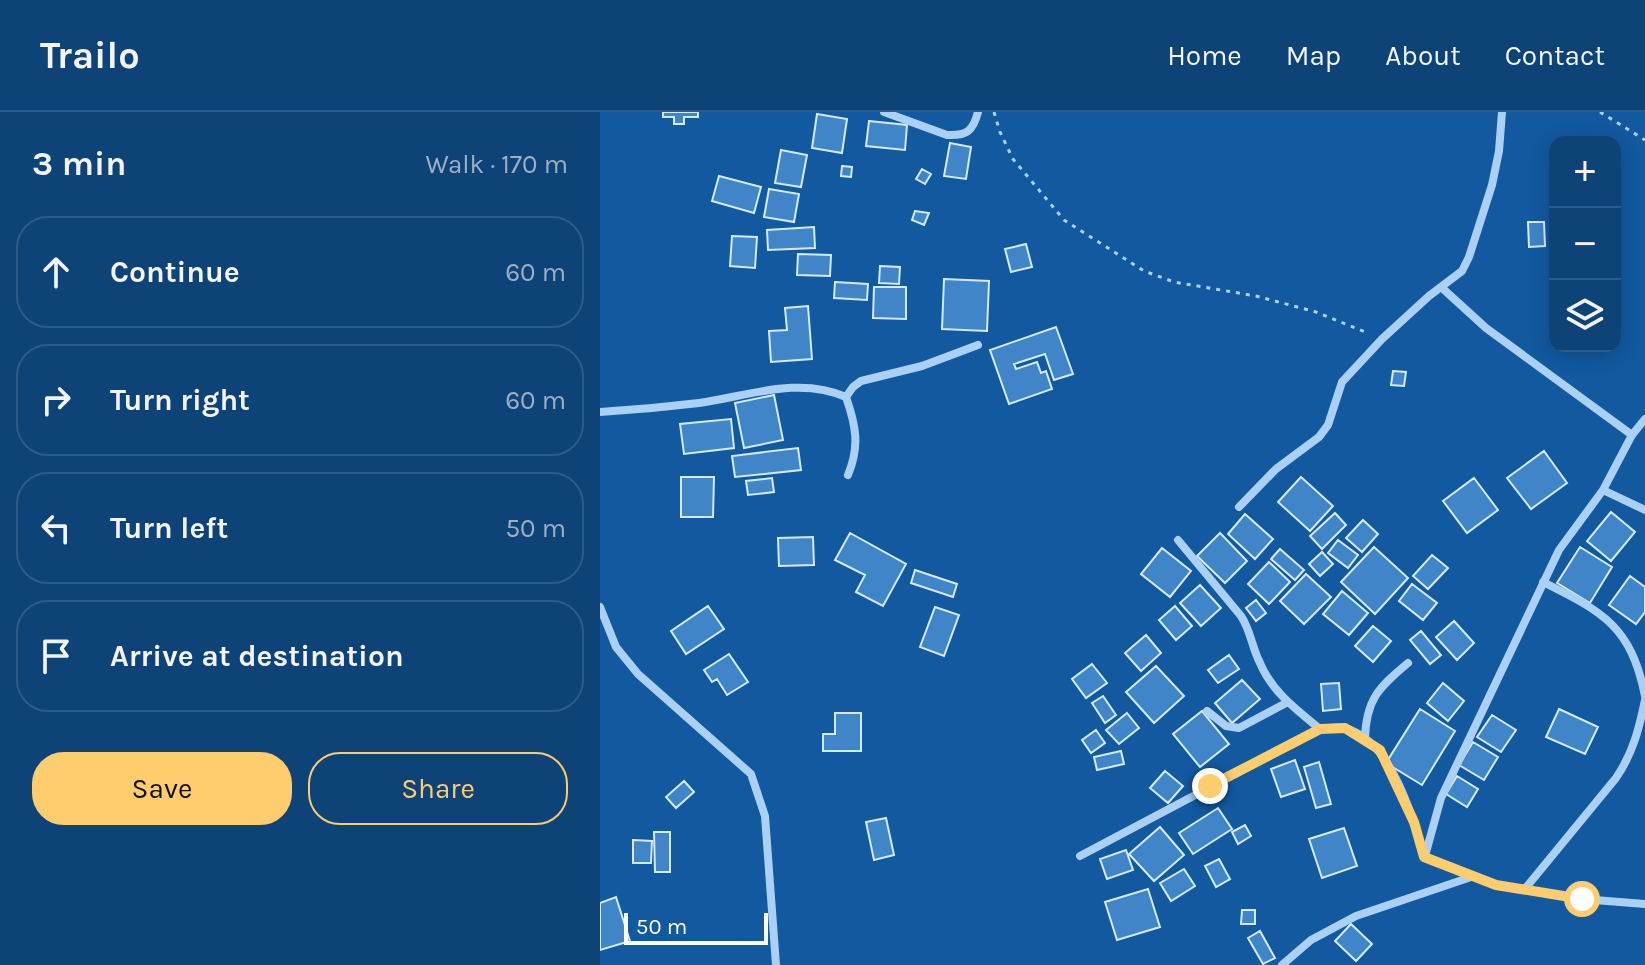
<!DOCTYPE html>
<meta charset="utf-8">
<style>
:root{--surface:#0e4378;--page:#174a7d;--text:#f1f3f6;--muted:#9bb0c6;--line:#2e5c8a;--accent:#ffcc6e}
body{margin:0;font-family:Karla,sans-serif;background:var(--page);color:var(--text)}
.controls{position:absolute;right:24px;top:24px;display:grid;overflow:hidden;border-radius:16px;box-shadow:0 4px 20px #0003}
.controls button{width:72px;height:72px;display:grid;place-items:center;padding:0;border:0;border-bottom:2px solid var(--line);background:var(--surface);color:var(--text);font:40px sans-serif}
.scale{position:absolute;left:24px;bottom:20px;width:144px;box-sizing:border-box;padding-left:8px;border:4px solid #fff;border-top:0;font-size:22px;line-height:28px;white-space:nowrap;color:#fff;-webkit-text-stroke:6px #1259a0;paint-order:stroke}
.stop{position:absolute;width:24px;height:24px;margin:-18px;border:6px solid #ffcc6e;border-radius:50%;background:#fff}
.stop.end{background:#ffcc6e;border-color:#fff;box-shadow:0 2px 8px #0008}
.list{margin:0;padding:0;list-style:none}
h2{display:flex;justify-content:space-between;align-items:center;height:104px;margin:0;padding:0 32px;font-size:34px}
h2 small{font-size:26px;font-weight:400;color:var(--muted)}
.list li{display:grid;grid-template-columns:52px 1fr auto;gap:24px;align-items:center;box-sizing:border-box;height:112px;margin:0 16px 16px;padding:0 16px;border:2px solid var(--line);border-radius:32px}
.list b{display:block;font-size:30px;white-space:nowrap}
.list em{font-size:26px;font-style:normal;color:var(--muted)}
.actions{display:flex;gap:16px;padding:24px 32px}
.actions a{flex:1;padding:18px 0;border:2px solid var(--accent);border-radius:32px;text-align:center;font-size:28px;color:var(--accent)}
.actions .main{background:var(--accent);color:#111}
.icon{flex:none;width:44px;height:44px;fill:none;stroke:currentColor;stroke-width:2;stroke-linecap:round;stroke-linejoin:round}
.map{position:relative;flex:none;width:1045px;height:853px;overflow:hidden}
header{display:flex;align-items:center;gap:48px;box-sizing:border-box;height:112px;padding:0 40px;background:var(--surface);border-bottom:2px solid var(--line)}
header strong{font-size:38px}
nav{display:flex;gap:44px;margin-inline-start:auto;font-size:28px}
main{display:flex}
aside{flex:1;background:var(--surface)}
.map>svg:first-child{display:block}
.building{fill:#3f85c8;stroke:#d3e9fe;stroke-width:2}
.lines{fill:none;stroke-linecap:round;stroke-linejoin:round}
.path{stroke:#aad0f5;stroke-width:3;stroke-dasharray:4 6;stroke-linecap:butt}
.street{stroke:#aad0f5;stroke-width:8}
.route{stroke:#ffcc6e;stroke-width:10}
</style>
<header>
<strong>Trailo</strong>
<nav><a>Home</a><a>Map</a><a>About</a><a>Contact</a></nav>
</header>
<main>
<aside>
<h2>3 min<small>Walk · 170 m</small></h2>
<ul class="list">
<li><svg class="icon" aria-label="ahead" viewBox="0 0 24 24"><path d="M12 20V5M6 11l6-6 6 6"/></svg><div><b>Continue</b></div><em>60 m</em></li>
<li><svg class="icon" aria-label="right" viewBox="0 0 24 24"><path d="M7 20v-9h11M14 6l5 5-5 5"/></svg><div><b>Turn right</b></div><em>60 m</em></li>
<li><svg class="icon" aria-label="left" viewBox="0 0 24 24"><path d="M17 20v-9H6M10 6l-5 5 5 5"/></svg><div><b>Turn left</b></div><em>50 m</em></li>
<li><svg class="icon" aria-label="arrive" viewBox="0 0 24 24"><path d="M6 21V4h12l-3 4 3 4H6"/></svg><div><b>Arrive at destination</b></div></li>
</ul>
<div class="actions"><a class="main">Save</a><a>Share</a></div>
</aside>
<div class="map">
<svg width="1045" height="853" viewBox="0 0 1045 853">
<rect width="100%" height="100%" fill="#1259a0"/>
<!-- building -->
<path class="building" d="M63,0H98V5H84V12H74V5H63Z
M217,2L247,7L242,41L212,36Z
M269,9L307,13L305,38L266,34Z
M350,31L371,35L366,67L344,64Z
M181,38L207,43L201,75L175,71Z
M242,54L252,55L251,65L241,64Z
M322,57L331,62L325,72L316,67Z
M119,64L161,75L154,101L112,89Z
M169,77L199,82L194,110L164,105Z
M315,99L329,101L324,113L312,108Z
M928,110H944L945,134L929,135Z
M214,115L215,136L168,138L167,118Z
M132,124L157,125L155,156L130,154Z
M426,132L432,155L411,160L405,137Z
M198,142L231,143L230,164L197,163Z
M280,154L300,155L299,172L279,171Z
M344,167L389,169L387,219L342,217Z
M235,170L268,172L267,188L234,186Z
M274,175H306V207L273,206Z
M208,194L212,247L171,250L169,219L187,218L185,196Z
M456,215L473,262L454,268L445,242L414,252L416,257L437,250L441,261L446,259L452,277L409,292L390,238Z
M793,259L806,260L804,274L791,273Z
M174,283L183,328L144,336L135,291Z
M131,307L134,336L84,342L80,312Z
M198,336L201,358L135,365L132,344Z
M944,339L967,371L931,397L907,366Z
M81,365H114L113,405H81Z
M701,365L733,394L710,419L678,390Z
M172,366L174,380L148,383L146,369Z
M874,366L898,398L867,421L843,389Z
M1011,400L1035,420L1011,449L987,429Z
M735,401L746,413L722,437L710,424Z
M645,402L673,427L655,447L628,422Z
M763,408L778,422L762,440L746,426Z
M250,421L306,452L283,494L256,480L265,463L235,448Z
M620,421L647,449L625,471L597,444Z
M213,425L214,453L179,454L178,426Z
M738,428L758,443L748,456L728,441Z
M774,435L808,466L775,502L741,470Z
M980,435L1012,455L990,491L957,471Z
M562,436L591,459L570,485L541,462Z
M680,437L704,458L695,468L671,447Z
M722,440L733,452L720,464L709,452Z
M832,443L848,456L828,477L813,464Z
M669,450L690,470L669,492L648,472Z
M315,458L357,472L353,485L311,471Z
M706,462L731,485L704,512L680,489Z
M1030,464L1045,475V500L1036,512L1009,493Z
M812,472L837,491L823,508L799,489Z
M600,473L621,496L601,514L580,491Z
M742,479L768,501L749,523L723,502Z
M656,488L666,501L656,509L646,496Z
M108,494L124,517L86,542L71,519Z
M575,494L592,514L576,528L559,508Z
M335,495L359,503L344,544L320,535Z
M854,509L874,531L857,548L836,525Z
M773,514L791,529L773,550L755,534Z
M821,519L841,543L830,552L810,528Z
M546,523L561,541L541,559L525,541Z
M129,542L148,570L127,583L117,567L112,570L104,558Z
M629,543L639,557L618,571L608,558Z
M492,552L507,571L486,586L472,567Z
M556,554L584,584L554,611L526,580Z
M642,568L660,587L632,611L615,591Z
M739,571L741,597L723,599L721,572Z
M843,571L864,589L848,609L827,591Z
M503,584L516,603L505,611L492,591Z
M820,597L855,619L822,673L786,651Z
M959,597L998,615L985,642L946,625Z
M602,599L629,632L600,655L573,622Z
M235,601H261V639H223V622H235Z
M527,601L539,616L519,632L506,618Z
M892,603L916,618L901,640L877,625Z
M496,618L505,631L491,641L482,628Z
M873,630L898,645L884,668L859,653Z
M521,639L524,652L497,658L494,645Z
M695,648L705,677L681,685L671,657Z
M719,650L731,692L716,696L704,655Z
M565,659L583,674L568,691L550,676Z
M857,664L878,677L867,695L846,682Z
M84,669L94,680L76,696L66,685Z
M618,696L632,717L593,742L579,721Z
M286,706L294,743L274,748L266,710Z
M645,713L651,724L638,732L632,720Z
M560,715L584,743L554,769L529,742Z
M744,716L757,754L722,766L709,727Z
M54,720H70V760H55Z
M33,728L52,729L51,751H33Z
M526,738L533,758L507,767L500,747Z
M619,747L630,767L616,775L605,754Z
M584,757L595,774L571,789L560,771Z
M548,777L560,815L517,828L505,790Z
M16,785L30,829L0,838V791Z
M642,798H655V812H641Z
M751,812L772,832L756,849L735,829Z
M660,819L675,846L663,852L648,826Z"/>
<g class="lines">
<!-- path -->
<path class="path" d="M394,0L400,20L413,47L464,108L544,159L574,170L656,184L716,200L768,221
M1000,0L1045,28"/>
<!-- street -->
<path class="street" d="M284,0L347,23C367,24 373,19 378,0
M841,175L886,216L1032,323
M246,285L253,275L261,269L322,254L378,233
M0,300C33,298 66,295 99,291C148,284 199,264 246,285C256,314 260,334 248,363
M1003,378L1045,398
M639,395L676,357L719,325L728,313L742,270L782,227L829,184L862,159L869,145L892,73L899,39L902,0
M578,428L641,504C651,519 652,536 660,551C672,580 697,598 720,617C727,617 738,614 745,616C791,628 813,705 824,745L896,773L982,787L1045,792
M943,470C1003,500 1031,514 1045,584
M0,495L16,535L38,562L151,662L165,704L176,853
M607,599L626,614L639,616L688,590
M765,627C766,588 778,576 808,551
M480,744L720,617
M825,744L841,686L959,438L1003,378L1032,323L1045,307
M924,778L1016,666C1033,641 1039,617 1045,588
M682,853L711,828L756,804L874,764"/>
</g>
<g class="lines">
<!-- route -->
<path class="route" d="M610,674L720,617L745,616L780,638L814,710L824,745L896,773L982,787"/>
</g>
</svg>
<div class="controls">
<button>+</button>
<button>−</button>
<button><svg class="icon" aria-label="layers" viewBox="0 0 24 24"><path d="M12 4l9 5-9 5-9-5zM3 14l9 5 9-5"/></svg></button>
</div>
<div class="scale">50 m</div>
<div class="stop" style="left:982px;top:787px"></div>
<div class="stop end" style="left:610px;top:674px"></div>
</div>
</main>
